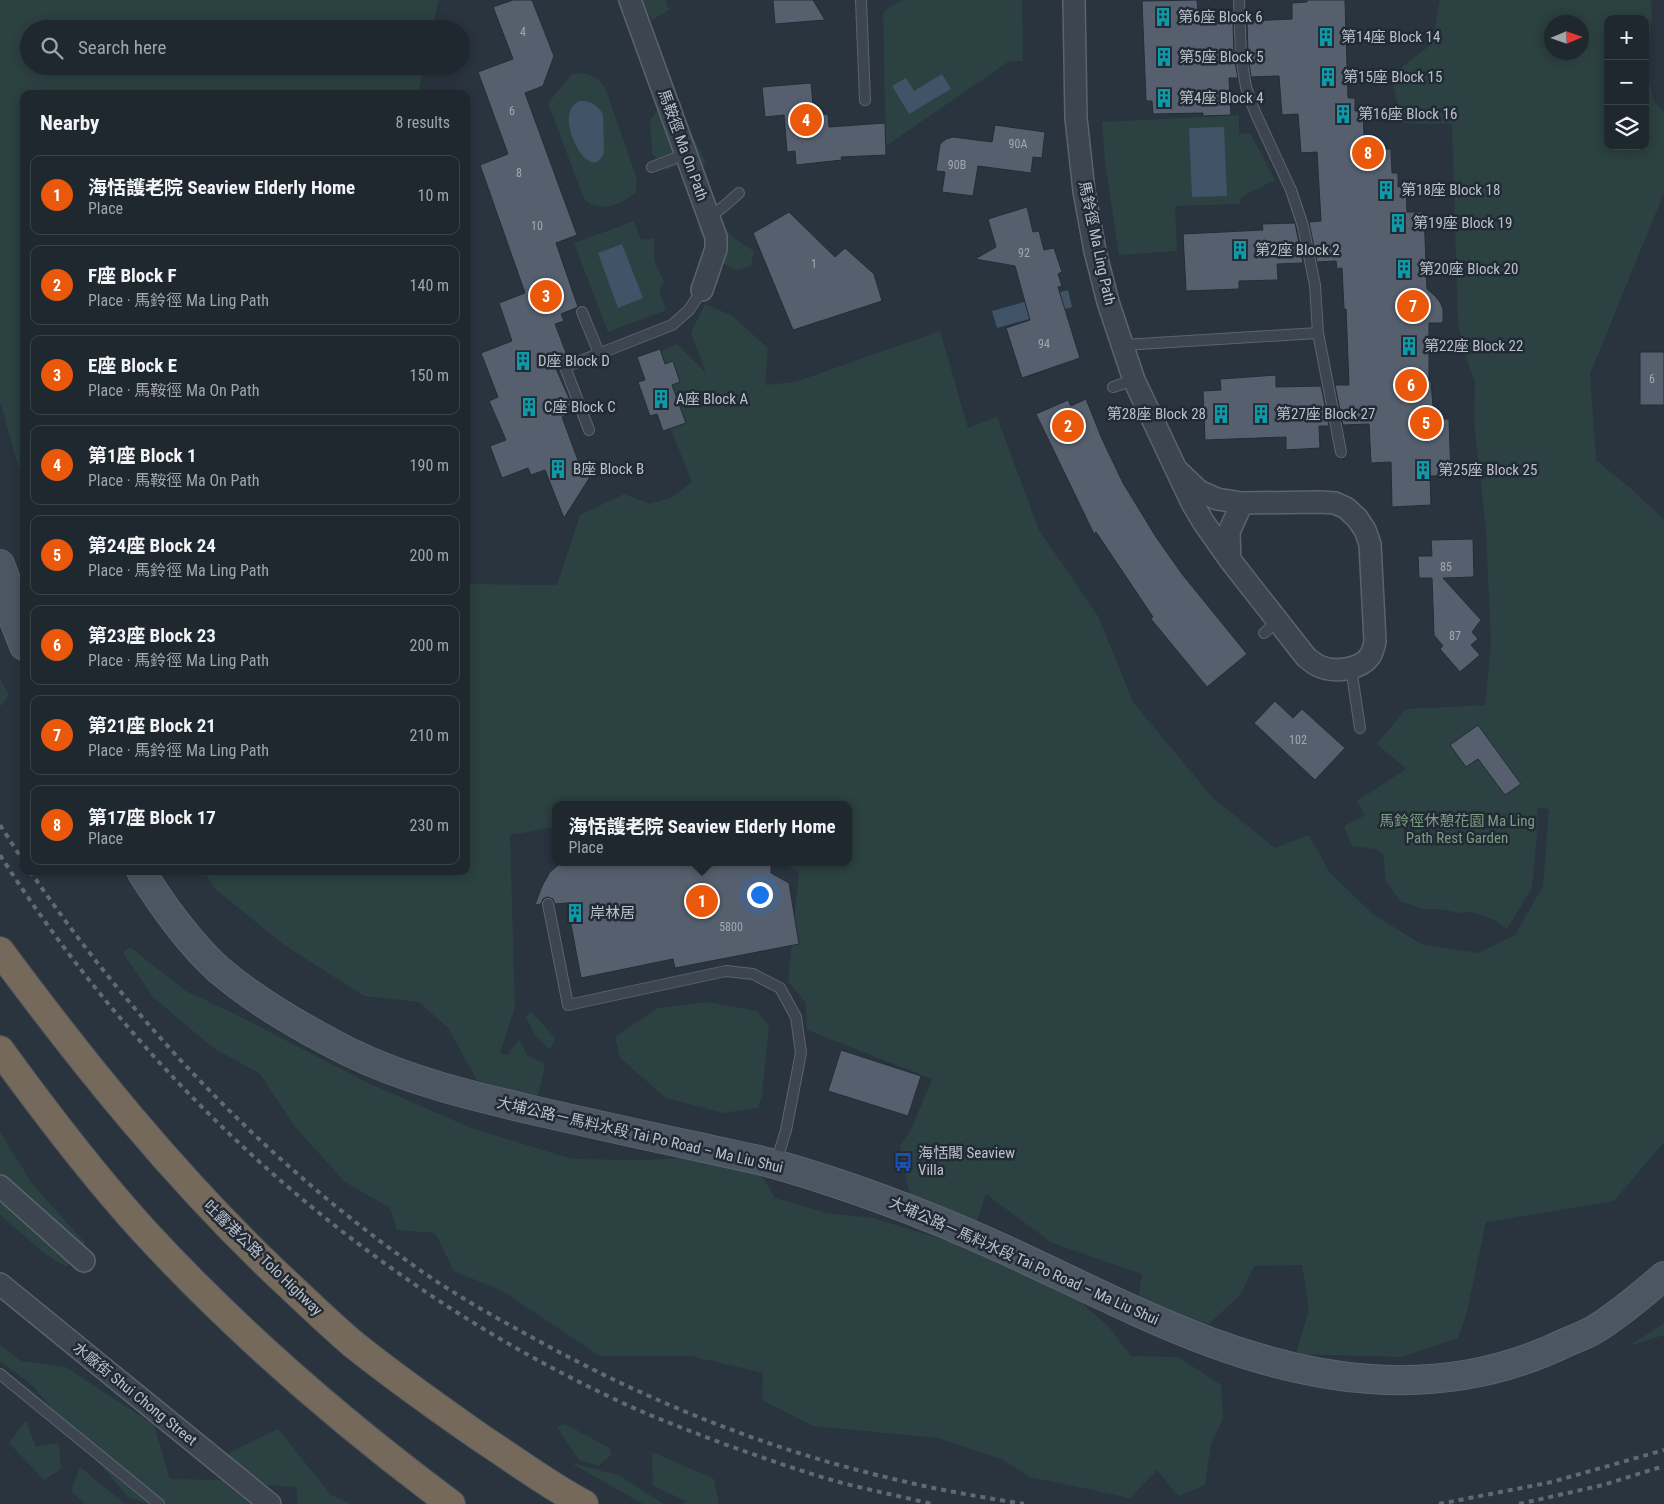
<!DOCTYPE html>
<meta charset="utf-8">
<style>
:root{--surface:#1f272f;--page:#2c333b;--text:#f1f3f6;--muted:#a1a5aa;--line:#3c444b;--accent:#ea580c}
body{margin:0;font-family:"Roboto Condensed","Noto Sans TC",sans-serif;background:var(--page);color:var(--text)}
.controls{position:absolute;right:15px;top:15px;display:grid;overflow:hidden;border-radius:10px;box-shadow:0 2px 12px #0003}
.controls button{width:45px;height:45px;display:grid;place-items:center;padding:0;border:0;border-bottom:1px solid var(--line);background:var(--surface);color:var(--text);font:25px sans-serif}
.compass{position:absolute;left:1544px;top:15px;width:45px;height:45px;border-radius:50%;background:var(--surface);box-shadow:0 2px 12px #0003;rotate:88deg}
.you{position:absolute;left:759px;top:894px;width:18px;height:18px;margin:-12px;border:4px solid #fff;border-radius:50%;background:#1a73e8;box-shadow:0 0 0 8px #1a73e833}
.badge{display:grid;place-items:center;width:32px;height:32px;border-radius:50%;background:var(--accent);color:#fff;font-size:16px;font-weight:700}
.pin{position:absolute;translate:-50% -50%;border:2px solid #fff;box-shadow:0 1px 5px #0006}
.popup{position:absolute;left:552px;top:801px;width:300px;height:65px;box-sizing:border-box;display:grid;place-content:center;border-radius:10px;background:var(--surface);filter:drop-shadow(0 1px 4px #0005);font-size:16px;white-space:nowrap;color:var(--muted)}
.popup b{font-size:19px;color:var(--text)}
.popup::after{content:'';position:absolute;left:50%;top:100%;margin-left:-10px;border:10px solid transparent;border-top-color:var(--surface)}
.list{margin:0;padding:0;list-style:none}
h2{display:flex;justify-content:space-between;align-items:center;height:65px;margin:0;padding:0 20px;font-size:21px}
h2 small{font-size:16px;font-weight:400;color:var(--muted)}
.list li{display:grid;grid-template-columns:32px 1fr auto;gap:15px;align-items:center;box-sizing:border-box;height:80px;margin:0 10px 10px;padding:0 10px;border:1px solid var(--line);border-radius:10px}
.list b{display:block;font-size:19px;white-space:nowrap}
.list p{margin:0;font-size:16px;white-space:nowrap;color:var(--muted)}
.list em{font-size:16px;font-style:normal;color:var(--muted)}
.icon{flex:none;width:28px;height:28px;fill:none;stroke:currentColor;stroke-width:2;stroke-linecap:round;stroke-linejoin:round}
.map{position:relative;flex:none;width:1664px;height:1504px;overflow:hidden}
.search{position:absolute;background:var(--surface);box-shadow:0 2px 12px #0003;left:20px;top:20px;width:450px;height:55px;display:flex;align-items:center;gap:12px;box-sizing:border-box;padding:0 18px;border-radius:28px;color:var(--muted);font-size:19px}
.panel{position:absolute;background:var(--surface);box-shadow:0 2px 12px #0003;left:20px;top:90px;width:450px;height:785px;border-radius:10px}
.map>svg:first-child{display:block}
.green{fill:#2c4141;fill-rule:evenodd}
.water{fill:#415367}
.building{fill:#555f6d;stroke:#242d37}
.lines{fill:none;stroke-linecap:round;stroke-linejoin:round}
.lane-casing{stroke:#5b646d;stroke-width:12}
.street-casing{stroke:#5b646d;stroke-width:24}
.secondary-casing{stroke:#5b646d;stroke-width:30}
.highway-casing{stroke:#48515a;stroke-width:30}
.lane{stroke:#3d4650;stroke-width:10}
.street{stroke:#3d4650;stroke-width:21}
.secondary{stroke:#4c5562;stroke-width:28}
.highway{stroke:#75695b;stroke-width:28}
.rail{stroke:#606a76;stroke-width:4;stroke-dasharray:5 5;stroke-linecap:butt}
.labels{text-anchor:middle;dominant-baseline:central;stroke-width:5;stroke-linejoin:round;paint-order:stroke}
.number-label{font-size:12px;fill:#a1a8b3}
.poi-label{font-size:15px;fill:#bac1ca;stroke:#222b35;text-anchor:start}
.street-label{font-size:15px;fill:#bac1ca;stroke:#222b35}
.park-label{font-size:15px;fill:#7b9d81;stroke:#222b35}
</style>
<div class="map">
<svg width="1664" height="1504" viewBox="0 0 1664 1504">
<rect width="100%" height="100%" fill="#29343f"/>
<!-- green -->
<path class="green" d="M0,0H439L432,29H29V66H424L418,94H24V486L0,402Z
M641,0H666L667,7L672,8L652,20Z
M902,0H1022L1023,61L1008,62L886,146L883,16L885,10Z
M1440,0H1651L1652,17L1646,68L1654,102L1664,111V193L1590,374L1596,460L1629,487L1664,519V1142L1614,1201L1486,1222L1466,1316L1458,1338L1401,1357L1296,1354L1309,1309L1302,1265L1254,1266L1241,1294L1208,1325L1138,1301L1142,1274L1052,1243L986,1194L974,1231L912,1209L900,1146L910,1132L932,1079L807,1030L806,1003L788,981L799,872L781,862H848V805H556V827L510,835L515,1007L500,1053L507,1055L519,1039L528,1056L542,1062L545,1068L537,1098L477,1080L448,1028L419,1002L364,996L284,945L214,888L204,871H466V584L557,585L580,515L624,494L650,504L673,497L692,482L665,415L660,352L677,344L706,373L691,333L705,304L731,315L768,348L765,385L795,382L940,331L968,428L997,417L1039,530L1098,616L1133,702L1213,798L1275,848L1309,835L1330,873L1373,914L1421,944L1478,953L1515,935L1543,886L1549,809L1537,808L1538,822L1532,888L1507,929L1494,920L1472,912L1461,913L1438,909H1424L1400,901L1386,881L1383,854L1375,849L1352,846L1344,826L1365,815L1357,801L1406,769L1377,744L1406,709L1485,705L1491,644L1486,530L1474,422L1475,383L1465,354L1458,325L1452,124L1402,123L1391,75L1432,44ZM1608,19H1645V146H1608ZM1552,22H1582V52H1552Z
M581,73C594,76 600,78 606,90L637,179L636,192C621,205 599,214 584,199L548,103L572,74Z
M673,99L681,101L685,120L706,163L700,172L682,163L667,170L652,153L650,120L661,107Z
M1239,115V134L1250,133L1275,180L1241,197L1240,204L1175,206L1177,251L1119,255L1105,162L1102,122Z
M634,221L641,240L654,238V260L664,282L659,291L666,310L608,332L574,243Z
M722,226L734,238L754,251L751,266L737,270C711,259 710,251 697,227Z
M0,679L9,695L0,707Z
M130,947L186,991L241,1017L368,1083L471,1128L572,1159L646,1160L689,1158L756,1166L775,1198L827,1213L873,1218L1002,1258L1069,1292L1110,1328L1131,1356L1178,1357L1221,1385L1223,1419L1211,1444L1205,1485L1178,1496L1157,1470L1130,1498L1030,1477L1001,1459L938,1438L813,1426L762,1400L763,1373L690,1356H600L502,1291L454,1271L435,1233L397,1230L390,1208L345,1182L295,1127L260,1074L212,1047L153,997L123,953Z
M708,1002L757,1011L769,1026L762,1095L758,1108L723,1113L666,1098L620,1058L615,1037L658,1008Z
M531,1011L555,1038L550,1050L535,1035L526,1017Z
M0,1132L33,1185L86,1244L66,1267L45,1254L0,1215Z
M1664,1323V1335L1629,1346Z
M0,1345L21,1361L66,1367L154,1425L170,1479L221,1480L250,1504H149L128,1497L30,1383L0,1362Z
M26,1420L36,1447L59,1443L61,1469L44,1480L9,1443Z
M565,1424L609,1448L612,1454L598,1466L579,1460L557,1427Z
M278,1429L331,1495L351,1504H298L296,1487L266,1485L226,1454Z
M652,1452L714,1479L719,1504H682L686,1501L653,1486Z
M569,1462L620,1476L664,1504H643Z
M80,1467L125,1504H85L71,1491Z"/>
<!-- water -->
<path class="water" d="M942,74L951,89L909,114L892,86L906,78L914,91Z
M581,101C591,101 597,105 603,114L604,152C591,191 548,109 581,101Z
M1224,127L1227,196L1192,197L1189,128Z
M622,244L643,298L618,308L598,253Z
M1068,290L1072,307L997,328L992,311Z"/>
<!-- building -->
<path class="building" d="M513,0H532L554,56L543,86L525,93L577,235L556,243L578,307L561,314L564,321L555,324L568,358L554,364L572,405L561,409L565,416L562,417L579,463L584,462L590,477L564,518L545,470L531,475L528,468L502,478L490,446L506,440L489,401L498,397L481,353L512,341L499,303L525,293L480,165L508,154L478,72L513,59L493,7Z
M773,0H813L825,20L775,24Z
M1197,0L1199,22L1227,20V22H1233L1234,56L1238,78H1229L1231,115L1203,116V113L1153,114L1152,101H1146L1142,1Z
M1307,0H1345L1348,98H1355V111H1363L1364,136H1376L1377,149H1391L1392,173H1398V187L1406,186L1407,212H1424L1427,289L1435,296L1440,302L1443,309V323H1429V381H1431L1434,419H1449L1451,476H1430L1431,505L1392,507L1391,462L1371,463L1369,424L1343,425L1335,385H1349L1346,309H1344L1342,268L1337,269L1336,261L1317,262L1309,222L1321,221L1317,152L1301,153L1298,114L1282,115L1279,76L1251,77L1248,55L1247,21L1292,19V3L1307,2Z
M811,83L814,115L828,114L829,127L885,123L886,155L841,157L842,160L796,165L795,151L787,152L784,115L765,117L762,87Z
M995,125L1045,132L1042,158L1033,157L1031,173L978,166L973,196L942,192L945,172L936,171L940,144L946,139L953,137L992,142Z
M1027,207L1033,232L1039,231L1044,250L1054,248L1062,272L1058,274L1062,286L1058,287L1080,358L1022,378L1006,328L1030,320L1015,266L975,259L996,247L988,219Z
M789,212L835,257L845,248L874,274L882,301L793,330L753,233Z
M1295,223L1303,263L1277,264L1278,280L1239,281V289L1186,291L1183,234L1263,230L1262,224Z
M660,349L665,364L673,361L680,382L672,385L686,423L663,431L657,414L650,416L638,382L645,380L637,357Z
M1640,352H1664V405H1640Z
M1276,375V387L1321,386L1329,426H1319L1320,448L1286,450V437L1205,440L1203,391L1221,390L1220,379Z
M1086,399L1102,439L1123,483L1156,537L1182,574L1247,654L1207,687L1151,619L1153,617L1096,532L1094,534L1036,414L1068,400L1071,406Z
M1473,539L1474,577L1443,578L1481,620L1472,632L1478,639L1471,645L1480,655L1460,672L1440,649L1443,646L1434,635L1432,578H1419L1418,556H1432L1431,540Z
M1275,701L1293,718L1302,709L1345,748L1315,780L1254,723Z
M1478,725L1521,784L1505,795L1478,759L1466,767L1450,745Z
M562,862H771V873L789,883L799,944L675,968L673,959L581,978L567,903L555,904L553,899L547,897L543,899L541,904L535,905L542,886L550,872Z
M841,1050L921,1076L908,1116L828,1091Z"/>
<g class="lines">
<!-- lane casing -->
<g class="lane-casing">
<path id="lane" d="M861,0L865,100
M1239,0L1241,56L1246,87L1255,112L1291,190L1303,226L1315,285L1318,333L1341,452
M652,167L686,154
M709,217L723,207L739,193
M582,312L599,353
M1123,345L1318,333
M1113,387L1134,380
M589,430L565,367L672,325L689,310L702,290
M1264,633L1278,621
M1351,668L1360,728
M548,904L568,1005L726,971L753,974L780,988L796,1017L801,1053L786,1130L776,1163
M0,1374L159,1504"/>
</g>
<!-- street casing -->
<g class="street-casing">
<path id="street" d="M630,0L716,237V249L702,290
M1074,0L1076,118L1084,191L1095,251L1108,302L1134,380L1192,503L1204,523L1230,560L1306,657C1310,660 1314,664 1319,666C1334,673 1360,670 1370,656C1373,652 1374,646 1375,641L1370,544L1365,530L1357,518L1346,508L1335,503L1319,502L1242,503L1217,499L1199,491L1179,472
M1230,560L1229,532L1242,503
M0,1186L84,1261
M0,1284L270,1504"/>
</g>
<!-- secondary casing -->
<g class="secondary-casing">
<path id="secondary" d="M0,564L14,602L13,618L24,646
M141,871C161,904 191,945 219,970C258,1003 302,1028 347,1051C406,1080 468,1095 532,1110C589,1123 647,1136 704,1148C729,1154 754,1158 778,1165C854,1187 928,1215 999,1247C1118,1301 1237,1370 1370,1379C1438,1384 1506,1372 1567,1342C1577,1338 1588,1334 1597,1328C1621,1313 1643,1294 1664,1276"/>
</g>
<!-- highway casing -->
<g class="highway-casing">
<path id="highway" d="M0,951C86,1067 174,1176 278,1275C303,1298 327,1322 353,1344C394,1377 438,1408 481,1438C515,1460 548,1485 584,1504
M0,1050C45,1112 92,1174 144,1231C237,1332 341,1422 451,1504"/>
</g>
<!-- lane -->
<use href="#lane" class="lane"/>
<!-- street -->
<use href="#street" class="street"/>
<!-- secondary -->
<use href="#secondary" class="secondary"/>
<!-- highway -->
<use href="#highway" class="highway"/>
<!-- rail -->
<path class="rail" d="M0,825L24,862
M0,855C148,1087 361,1279 610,1397C647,1415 685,1429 724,1444C764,1458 805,1473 846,1484C875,1491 903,1497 932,1504
M30,871C138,1029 273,1169 430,1277C464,1300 500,1320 535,1339C649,1402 771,1451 898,1480C939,1490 981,1497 1024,1504
M1439,1504L1552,1482L1664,1450
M1519,1504L1603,1485L1664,1466"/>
</g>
<!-- icons -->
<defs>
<g id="building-bare" transform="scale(1.5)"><path d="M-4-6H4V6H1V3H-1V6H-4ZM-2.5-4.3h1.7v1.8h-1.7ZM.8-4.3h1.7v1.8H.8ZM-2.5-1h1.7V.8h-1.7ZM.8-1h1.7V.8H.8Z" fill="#0f9aa8" stroke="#222b35" stroke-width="2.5" paint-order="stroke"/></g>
<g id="bus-bare" transform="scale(1.5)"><path d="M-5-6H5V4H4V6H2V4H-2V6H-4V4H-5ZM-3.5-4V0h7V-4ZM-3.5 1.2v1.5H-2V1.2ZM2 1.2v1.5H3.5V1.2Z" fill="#1a4fb4" stroke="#222b35" stroke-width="2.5" paint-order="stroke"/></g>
</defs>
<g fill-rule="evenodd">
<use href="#building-bare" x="1163" y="17"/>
<use href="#building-bare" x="1326" y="37"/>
<use href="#building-bare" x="1164" y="57"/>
<use href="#building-bare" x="1328" y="77"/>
<use href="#building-bare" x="1164" y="98"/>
<use href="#building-bare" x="1343" y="114"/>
<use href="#building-bare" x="1386" y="190"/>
<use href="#building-bare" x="1398" y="223"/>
<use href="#building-bare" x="1240" y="250"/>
<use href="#building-bare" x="1404" y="269"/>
<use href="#building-bare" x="1409" y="346"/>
<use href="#building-bare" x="523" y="361"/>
<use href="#building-bare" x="661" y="399"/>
<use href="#building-bare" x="529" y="407"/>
<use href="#building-bare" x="1221" y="414"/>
<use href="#building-bare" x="1261" y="414"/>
<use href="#building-bare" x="558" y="469"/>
<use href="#building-bare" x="1423" y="470"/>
<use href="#building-bare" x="575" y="913"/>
<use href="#bus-bare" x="903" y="1162"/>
</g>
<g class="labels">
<!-- number labels -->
<g class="number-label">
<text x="523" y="32">4</text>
<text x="512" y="111">6</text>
<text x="1018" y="144">90A</text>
<text x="957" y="165">90B</text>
<text x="519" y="173">8</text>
<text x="537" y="226">10</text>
<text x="1024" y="253">92</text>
<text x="814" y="264">1</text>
<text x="1044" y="344">94</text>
<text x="1652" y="379">6</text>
<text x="1446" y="567">85</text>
<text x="1455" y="636">87</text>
<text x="1298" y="740">102</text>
<text x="731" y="927">5800</text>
</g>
<!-- poi labels -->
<g class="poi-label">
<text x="1178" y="17">第6座 Block 6</text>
<text x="1341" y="37">第14座 Block 14</text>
<text x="1179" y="57">第5座 Block 5</text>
<text x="1343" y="77">第15座 Block 15</text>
<text x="1179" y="98">第4座 Block 4</text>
<text x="1358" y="114">第16座 Block 16</text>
<text x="1401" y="190">第18座 Block 18</text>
<text x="1413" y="223">第19座 Block 19</text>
<text x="1255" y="250">第2座 Block 2</text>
<text x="1419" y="269">第20座 Block 20</text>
<text x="1424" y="346">第22座 Block 22</text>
<text x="538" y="361">D座 Block D</text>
<text x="676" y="399">A座 Block A</text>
<text x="544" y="407">C座 Block C</text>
<text x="1206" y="414" text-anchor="end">第28座 Block 28</text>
<text x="1276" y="414">第27座 Block 27</text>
<text x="573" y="469">B座 Block B</text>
<text x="1438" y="470">第25座 Block 25</text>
<text x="590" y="913">岸林居</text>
<text x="918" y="1153">海恬閣 Seaview<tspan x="918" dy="17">Villa</tspan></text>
</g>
<!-- street labels -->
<g class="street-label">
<text transform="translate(683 145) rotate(70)">馬鞍徑 Ma On Path</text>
<text transform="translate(1097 243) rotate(78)">馬鈴徑 Ma Ling Path</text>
<text transform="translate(640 1135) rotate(13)">大埔公路－馬料水段 Tai Po Road – Ma Liu Shui</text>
<text transform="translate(263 1258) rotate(44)">吐露港公路 Tolo Highway</text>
<text transform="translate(1024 1261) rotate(24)">大埔公路－馬料水段 Tai Po Road – Ma Liu Shui</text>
<text transform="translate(135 1394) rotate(39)">水廠街 Shui Chong Street</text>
</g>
<!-- park labels -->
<g class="park-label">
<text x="1457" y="821">馬鈴徑休憩花園 Ma Ling<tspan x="1457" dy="17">Path Rest Garden</tspan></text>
</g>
</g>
</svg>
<div class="controls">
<button>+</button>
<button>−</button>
<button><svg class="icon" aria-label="layers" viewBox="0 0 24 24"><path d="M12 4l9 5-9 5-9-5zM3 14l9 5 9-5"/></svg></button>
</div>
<svg class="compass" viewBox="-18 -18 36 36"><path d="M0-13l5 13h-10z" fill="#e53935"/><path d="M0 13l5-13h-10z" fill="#a1a5aa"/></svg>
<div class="you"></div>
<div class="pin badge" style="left:702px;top:901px">1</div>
<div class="popup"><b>海恬護老院 Seaview Elderly Home</b>Place</div>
<div class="pin badge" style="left:1068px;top:426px">2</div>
<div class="pin badge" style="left:546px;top:296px">3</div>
<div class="pin badge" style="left:806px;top:120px">4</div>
<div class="pin badge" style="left:1426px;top:423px">5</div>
<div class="pin badge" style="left:1411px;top:385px">6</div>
<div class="pin badge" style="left:1413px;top:306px">7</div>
<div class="pin badge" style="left:1368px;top:153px">8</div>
<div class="search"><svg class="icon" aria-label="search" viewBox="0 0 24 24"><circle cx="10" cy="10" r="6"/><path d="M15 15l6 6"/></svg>Search here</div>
<section class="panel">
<h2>Nearby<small>8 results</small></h2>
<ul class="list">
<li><span class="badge">1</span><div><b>海恬護老院 Seaview Elderly Home</b><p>Place</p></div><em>10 m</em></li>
<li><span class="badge">2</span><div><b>F座 Block F</b><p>Place · 馬鈴徑 Ma Ling Path</p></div><em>140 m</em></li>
<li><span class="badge">3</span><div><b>E座 Block E</b><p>Place · 馬鞍徑 Ma On Path</p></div><em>150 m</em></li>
<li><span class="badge">4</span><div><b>第1座 Block 1</b><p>Place · 馬鞍徑 Ma On Path</p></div><em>190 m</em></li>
<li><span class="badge">5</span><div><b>第24座 Block 24</b><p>Place · 馬鈴徑 Ma Ling Path</p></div><em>200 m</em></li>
<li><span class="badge">6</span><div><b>第23座 Block 23</b><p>Place · 馬鈴徑 Ma Ling Path</p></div><em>200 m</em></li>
<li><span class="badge">7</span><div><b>第21座 Block 21</b><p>Place · 馬鈴徑 Ma Ling Path</p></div><em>210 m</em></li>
<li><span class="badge">8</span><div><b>第17座 Block 17</b><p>Place</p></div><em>230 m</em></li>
</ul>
</section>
</div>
